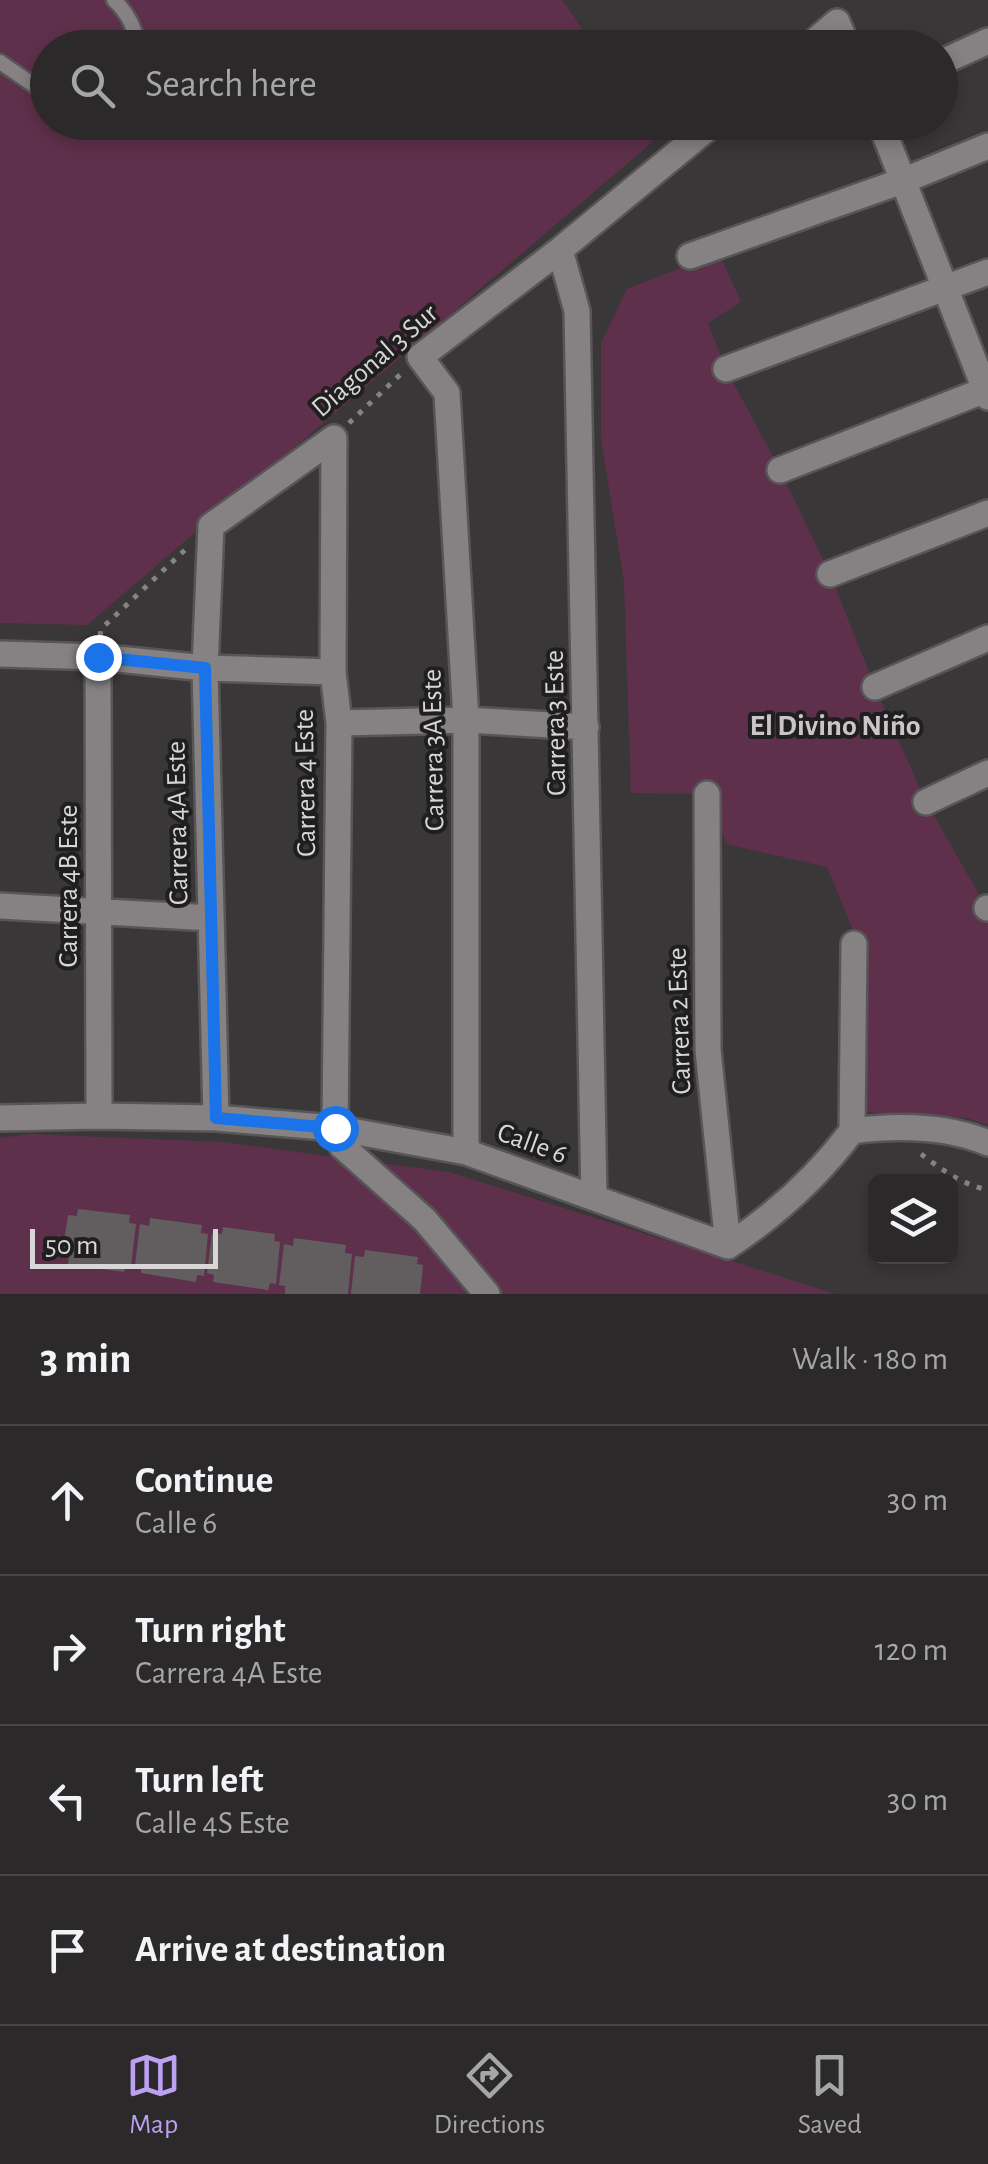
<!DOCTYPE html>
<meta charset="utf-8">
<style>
:root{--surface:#2c292a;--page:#383536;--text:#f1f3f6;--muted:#a6a6a8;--line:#484547;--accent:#bca0f2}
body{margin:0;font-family:"Alegreya Sans",sans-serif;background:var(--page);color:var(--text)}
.controls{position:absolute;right:30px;bottom:30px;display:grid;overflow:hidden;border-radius:15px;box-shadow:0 5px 15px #0003}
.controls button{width:90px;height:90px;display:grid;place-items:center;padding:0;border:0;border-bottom:2px solid var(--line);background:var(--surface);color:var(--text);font:50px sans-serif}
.scale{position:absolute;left:30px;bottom:25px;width:188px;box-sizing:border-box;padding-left:10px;border:5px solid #d8d6d7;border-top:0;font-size:28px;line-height:35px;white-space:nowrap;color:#d8d6d7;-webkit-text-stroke:8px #201f1f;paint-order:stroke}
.stop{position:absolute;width:30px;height:30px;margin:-22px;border:8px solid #1a73e8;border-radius:50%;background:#fff}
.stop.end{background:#1a73e8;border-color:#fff;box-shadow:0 2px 10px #0008}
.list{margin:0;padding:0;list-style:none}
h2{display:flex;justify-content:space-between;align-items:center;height:130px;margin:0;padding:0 40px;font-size:42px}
h2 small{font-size:32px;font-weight:400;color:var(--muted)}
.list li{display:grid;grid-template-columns:65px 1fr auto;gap:30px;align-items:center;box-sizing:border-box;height:150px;padding:0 40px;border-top:2px solid var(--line)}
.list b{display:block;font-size:38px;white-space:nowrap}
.list p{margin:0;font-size:32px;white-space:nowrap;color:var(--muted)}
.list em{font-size:32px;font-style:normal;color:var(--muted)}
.icon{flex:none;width:55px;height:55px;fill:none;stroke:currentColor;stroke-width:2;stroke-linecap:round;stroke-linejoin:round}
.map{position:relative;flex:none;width:988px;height:1294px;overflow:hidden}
.search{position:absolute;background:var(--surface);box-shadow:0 5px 15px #0003;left:30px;right:30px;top:30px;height:110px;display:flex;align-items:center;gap:25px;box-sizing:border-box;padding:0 35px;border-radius:55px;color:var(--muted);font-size:38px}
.sheet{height:730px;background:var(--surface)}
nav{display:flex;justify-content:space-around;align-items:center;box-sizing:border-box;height:140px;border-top:2px solid var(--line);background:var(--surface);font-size:28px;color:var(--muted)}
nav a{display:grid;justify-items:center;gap:5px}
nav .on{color:var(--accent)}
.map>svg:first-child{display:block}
.green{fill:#5f304b}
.building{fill:#625e60}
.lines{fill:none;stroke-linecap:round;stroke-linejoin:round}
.lane-casing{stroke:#585557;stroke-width:19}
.street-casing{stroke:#585557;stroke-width:30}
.path{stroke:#868384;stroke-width:5;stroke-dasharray:5 8;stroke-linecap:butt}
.lane{stroke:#868284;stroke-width:14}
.street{stroke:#868284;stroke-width:25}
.route{stroke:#1a73e8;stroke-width:12}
.labels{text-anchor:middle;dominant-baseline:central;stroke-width:8;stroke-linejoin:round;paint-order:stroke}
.street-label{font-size:28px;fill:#d8d6d7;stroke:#201f1f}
.neighbourhood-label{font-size:30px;font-weight:bold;fill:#cac5c8;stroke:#201f1f}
</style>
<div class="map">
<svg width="988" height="1294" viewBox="0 0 988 1294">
<rect width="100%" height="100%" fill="#3a3738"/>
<!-- green -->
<path class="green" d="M0,0H562L595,47L48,48V122H646L657,138L87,625L0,623Z
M719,253L741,302L708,323L726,369L780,470L830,574L875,687L926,802L988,910V1125L967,1118L863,1112L859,945L827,867L726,844L706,794L631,793L624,582L601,439V343L627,289Z
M30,1134L222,1142L449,1172L836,1294H0V1138Z"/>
<!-- building -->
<path class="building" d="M78,1209L130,1215L129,1223L136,1224L131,1266L125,1265L124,1272L68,1264L69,1256L62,1255L68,1215L77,1216Z
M150,1218L202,1225L201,1233L208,1234L204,1276L197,1275L196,1282L141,1273V1266L135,1265L140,1224L149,1226Z
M223,1227L275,1234L274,1241L280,1242L276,1284L270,1283L268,1290L213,1282L214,1275L207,1273L212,1233L222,1234Z
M294,1238L346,1245L345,1253L352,1254L348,1294H285V1286L279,1285L284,1244L293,1246Z
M365,1250L418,1257L417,1264L423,1265L420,1294H351L355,1256L364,1257Z"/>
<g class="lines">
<!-- lane casing -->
<g class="lane-casing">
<path id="lane" d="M114,0C127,12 137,30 137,48
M0,62L48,95"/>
</g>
<!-- street casing -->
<g class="street-casing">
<path id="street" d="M807,48L837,22L848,48
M940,63L988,41
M880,122L988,397
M560,250L577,311L594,1198
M690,256L905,180L988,146
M726,369L988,272
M334,438L333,672L339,723L335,1128
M780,470L988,389
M830,574L988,513
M0,654L98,657L205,668L333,672
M98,657L99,1116
M875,687L988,638
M339,723L466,720L586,727
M707,794L708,1050L728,1246
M926,802L988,773
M0,906L211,918
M987,908H988
M0,1118L99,1116L216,1118L335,1128L466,1152L728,1246C777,1214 817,1177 852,1131C898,1125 945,1125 988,1143
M216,1118L205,668L211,526L334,438
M852,1131L854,944
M342,1146L425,1220L487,1294
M466,1152V720L447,393L420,357L560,250L715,122"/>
</g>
<!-- path -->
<path class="path" d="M349,423L403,372
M100,636L101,629L186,549
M921,1154C941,1169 963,1185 988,1190"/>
<!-- lane -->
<use href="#lane" class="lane"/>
<!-- street -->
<use href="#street" class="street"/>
</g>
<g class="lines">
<!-- route -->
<path class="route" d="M98,657L205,668L216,1118L335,1128"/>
</g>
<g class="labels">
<!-- street labels -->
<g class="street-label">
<text transform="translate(375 361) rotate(-41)">Diagonal 3 Sur</text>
<text transform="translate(556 723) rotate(-91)">Carrera 3 Este</text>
<text transform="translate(434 750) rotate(-91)">Carrera 3A Este</text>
<text transform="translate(306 783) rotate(-91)">Carrera 4 Este</text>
<text transform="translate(178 823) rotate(-91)">Carrera 4A Este</text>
<text transform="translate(69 886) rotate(-90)">Carrera 4B Este</text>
<text transform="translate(680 1021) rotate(-92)">Carrera 2 Este</text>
<text transform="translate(532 1144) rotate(20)">Calle 6</text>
</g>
<!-- neighbourhood labels -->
<g class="neighbourhood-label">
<text x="835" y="726">El Divino Niño</text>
</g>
</g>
</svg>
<div class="controls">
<button><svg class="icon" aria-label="layers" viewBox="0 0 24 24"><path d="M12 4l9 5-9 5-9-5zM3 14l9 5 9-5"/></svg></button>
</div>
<div class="scale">50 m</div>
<div class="stop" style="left:335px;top:1128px"></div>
<div class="stop end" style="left:98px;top:657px"></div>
<div class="search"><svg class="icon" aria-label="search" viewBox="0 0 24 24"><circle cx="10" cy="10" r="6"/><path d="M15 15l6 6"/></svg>Search here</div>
</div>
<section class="sheet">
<h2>3 min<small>Walk · 180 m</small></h2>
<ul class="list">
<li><svg class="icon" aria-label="ahead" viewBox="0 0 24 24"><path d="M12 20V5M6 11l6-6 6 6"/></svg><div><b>Continue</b><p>Calle 6</p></div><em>30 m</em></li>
<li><svg class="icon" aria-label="right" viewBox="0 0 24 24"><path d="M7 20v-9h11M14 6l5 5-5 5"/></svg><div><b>Turn right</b><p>Carrera 4A Este</p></div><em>120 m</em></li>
<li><svg class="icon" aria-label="left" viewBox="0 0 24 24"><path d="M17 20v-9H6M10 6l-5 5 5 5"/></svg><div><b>Turn left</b><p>Calle 4S Este</p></div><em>30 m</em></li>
<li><svg class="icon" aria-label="arrive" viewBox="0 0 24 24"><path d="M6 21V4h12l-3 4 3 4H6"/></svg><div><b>Arrive at destination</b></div></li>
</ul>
</section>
<nav>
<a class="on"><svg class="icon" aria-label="map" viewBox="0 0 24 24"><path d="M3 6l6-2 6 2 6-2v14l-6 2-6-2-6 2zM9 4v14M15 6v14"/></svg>Map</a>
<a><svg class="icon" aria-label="directions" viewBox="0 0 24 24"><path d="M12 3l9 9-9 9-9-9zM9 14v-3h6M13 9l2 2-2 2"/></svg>Directions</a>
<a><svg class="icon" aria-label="saved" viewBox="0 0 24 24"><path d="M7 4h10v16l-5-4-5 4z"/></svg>Saved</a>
</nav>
